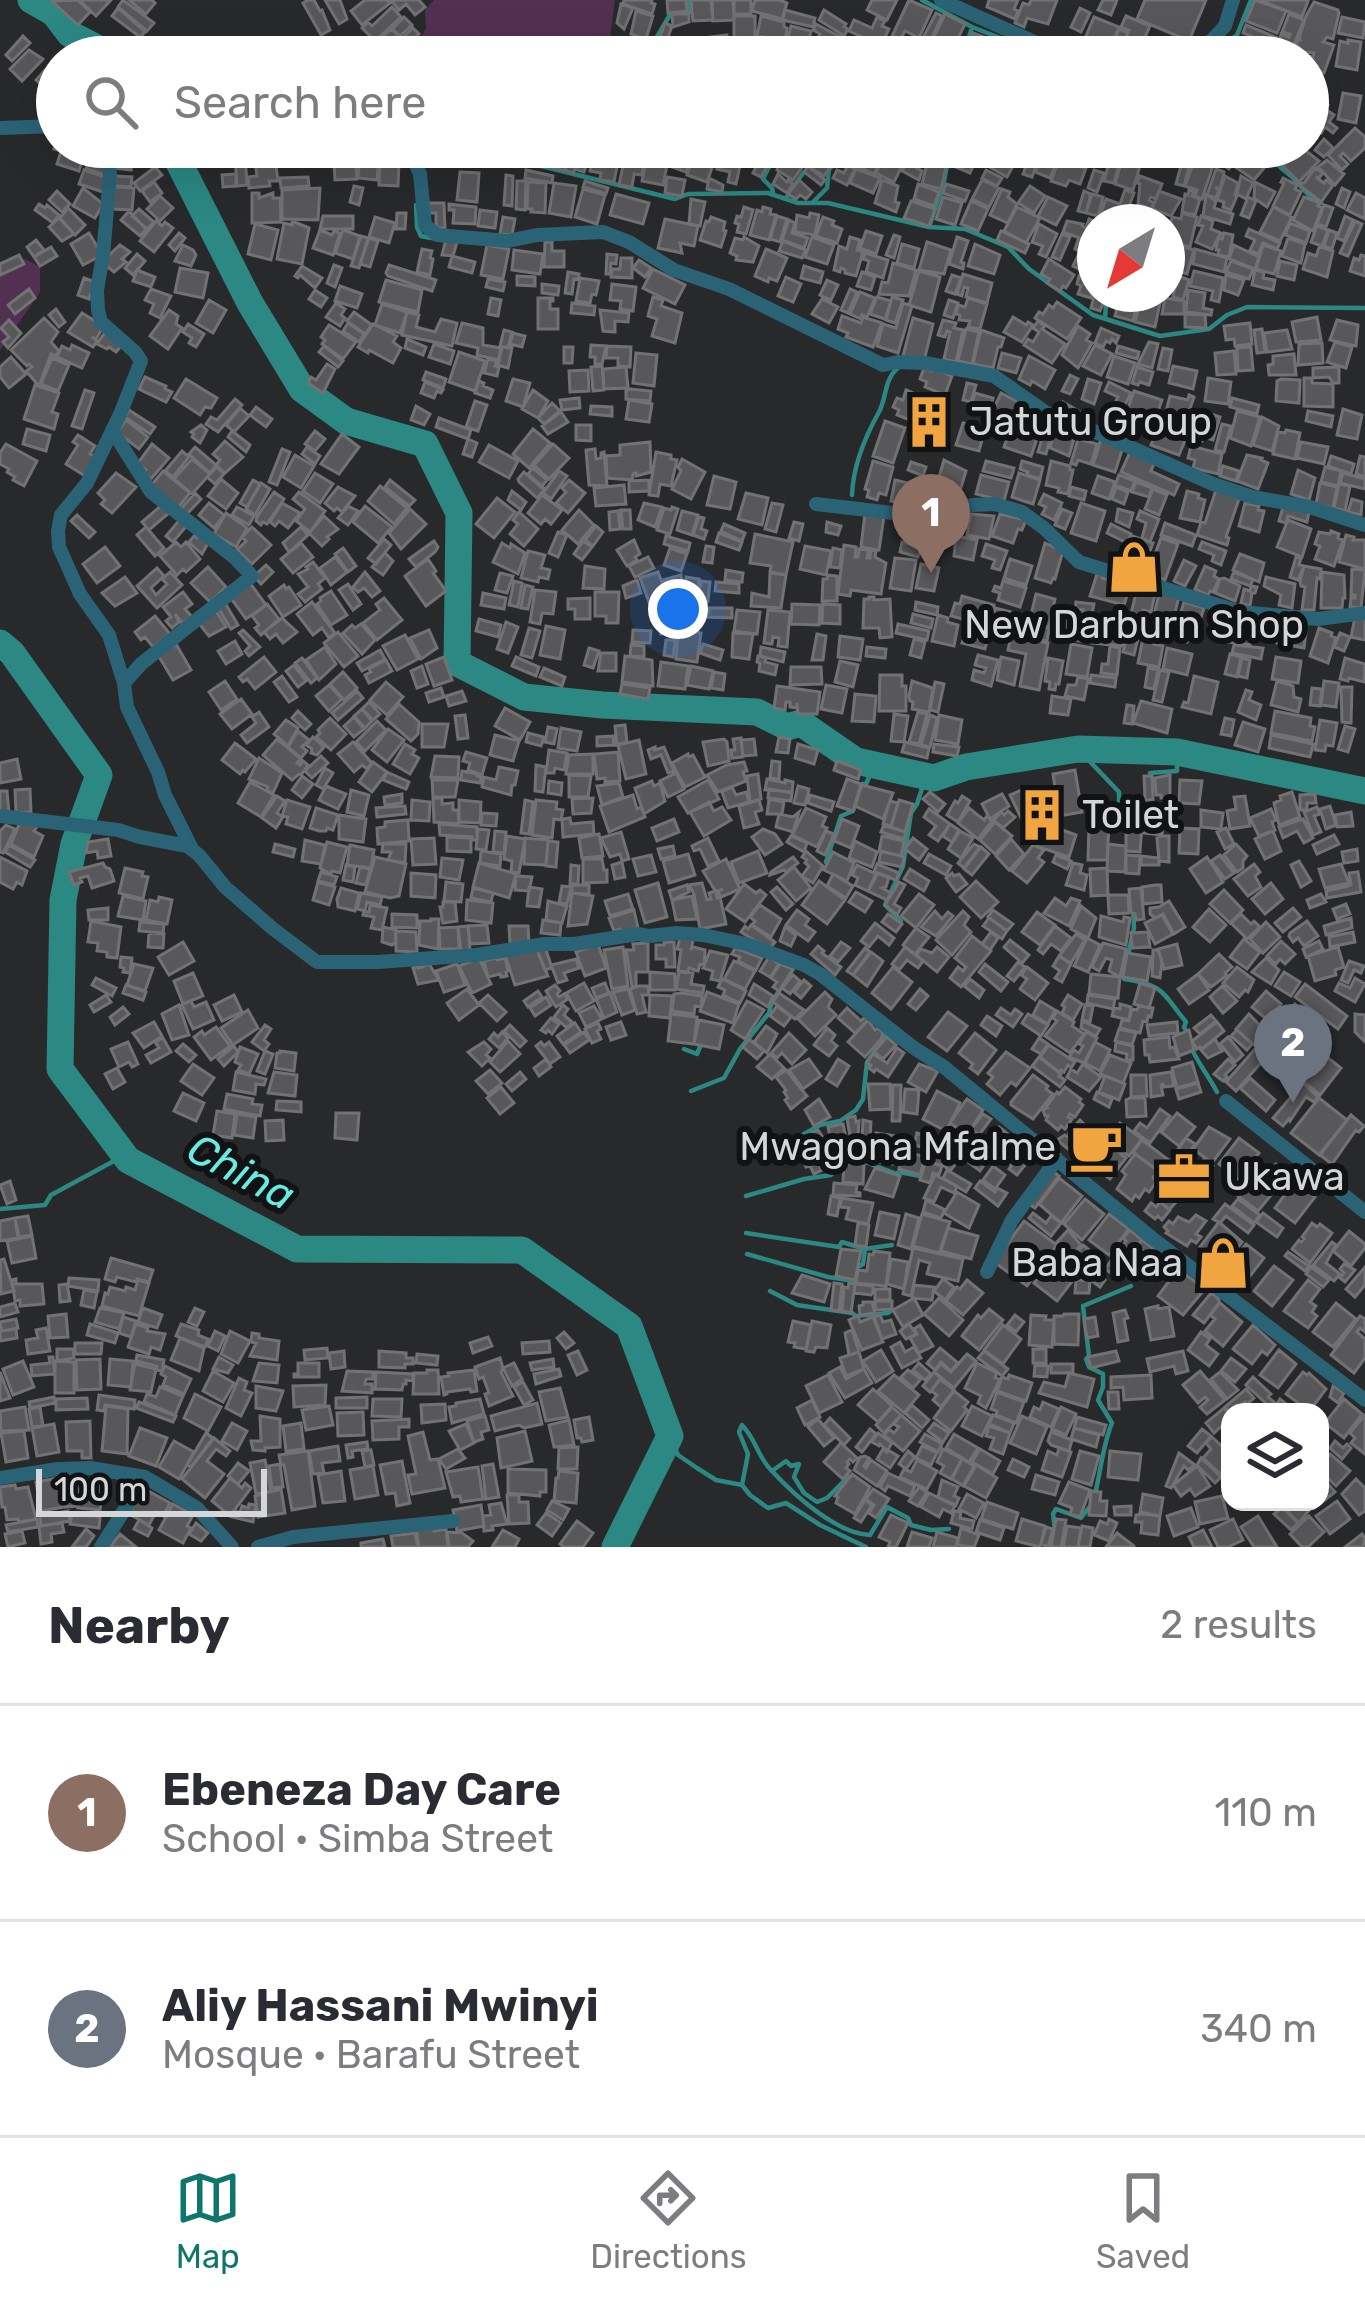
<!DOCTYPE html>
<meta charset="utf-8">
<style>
:root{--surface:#fff;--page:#f2f2f3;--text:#2b2b33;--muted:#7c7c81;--line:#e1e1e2;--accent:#0f766e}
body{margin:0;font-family:Rubik,sans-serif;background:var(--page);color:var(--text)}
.controls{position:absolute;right:36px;bottom:36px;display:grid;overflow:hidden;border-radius:24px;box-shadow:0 12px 48px #0002}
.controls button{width:108px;height:108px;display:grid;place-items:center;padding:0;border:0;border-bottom:3px solid var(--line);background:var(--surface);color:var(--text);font:60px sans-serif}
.compass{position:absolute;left:1077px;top:204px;width:108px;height:108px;border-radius:50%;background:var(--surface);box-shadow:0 12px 48px #0002;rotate:218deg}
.scale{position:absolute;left:36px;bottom:30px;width:231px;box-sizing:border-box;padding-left:12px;border:6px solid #d5d6d7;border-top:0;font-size:33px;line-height:42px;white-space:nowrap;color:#d5d6d7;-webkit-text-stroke:9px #111213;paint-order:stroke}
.you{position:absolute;left:678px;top:609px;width:42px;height:42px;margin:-30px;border:9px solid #fff;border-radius:50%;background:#1a73e8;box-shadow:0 0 0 18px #1a73e833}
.badge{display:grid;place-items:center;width:78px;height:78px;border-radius:50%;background:var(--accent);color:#fff;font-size:39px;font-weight:700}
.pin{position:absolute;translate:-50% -99px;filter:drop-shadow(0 3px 6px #0008)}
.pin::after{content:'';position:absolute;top:63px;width:42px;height:36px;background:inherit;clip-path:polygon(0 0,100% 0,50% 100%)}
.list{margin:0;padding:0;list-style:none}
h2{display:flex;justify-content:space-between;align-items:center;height:156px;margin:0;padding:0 48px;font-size:51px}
h2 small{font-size:39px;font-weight:400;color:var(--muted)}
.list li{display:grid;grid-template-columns:78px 1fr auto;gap:36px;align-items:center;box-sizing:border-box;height:216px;padding:0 48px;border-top:3px solid var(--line)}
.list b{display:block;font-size:45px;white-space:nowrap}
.list p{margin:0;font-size:39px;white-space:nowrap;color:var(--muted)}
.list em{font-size:39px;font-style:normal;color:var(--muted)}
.icon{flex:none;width:66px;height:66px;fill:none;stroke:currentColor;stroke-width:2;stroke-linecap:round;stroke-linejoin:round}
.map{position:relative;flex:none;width:1365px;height:1547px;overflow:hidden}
.search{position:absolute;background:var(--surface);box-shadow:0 12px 48px #0002;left:36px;right:36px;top:36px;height:132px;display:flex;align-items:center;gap:30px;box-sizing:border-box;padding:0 42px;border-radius:66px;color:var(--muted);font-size:45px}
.sheet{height:588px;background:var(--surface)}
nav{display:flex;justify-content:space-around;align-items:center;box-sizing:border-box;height:168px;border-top:3px solid var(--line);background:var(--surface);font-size:33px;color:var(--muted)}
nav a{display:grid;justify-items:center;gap:6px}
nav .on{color:var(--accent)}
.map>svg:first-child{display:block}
.green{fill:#523052}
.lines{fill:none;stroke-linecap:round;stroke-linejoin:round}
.stream{stroke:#2b8883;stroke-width:4.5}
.river{stroke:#2b8883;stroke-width:27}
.building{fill:#58585b;stroke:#727275;stroke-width:3}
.minor{stroke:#2b6376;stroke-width:14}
.labels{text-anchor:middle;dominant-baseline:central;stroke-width:12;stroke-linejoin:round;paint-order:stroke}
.poi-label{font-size:39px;fill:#d5d6d7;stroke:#111213;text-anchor:start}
.water-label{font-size:42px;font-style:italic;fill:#68ebe2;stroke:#111213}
</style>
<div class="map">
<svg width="1365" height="1547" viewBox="0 0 1365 1547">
<rect width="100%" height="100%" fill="#28292b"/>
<!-- green -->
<path class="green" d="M434,0H615L609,46L601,57H434L423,52L417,45L426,28L425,9Z
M25,259L40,267V292L0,350V272Z"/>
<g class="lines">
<!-- stream -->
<path class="stream" d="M922,0L972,27
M413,57H419
M604,57L620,40L654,42L671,13L690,12L688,0
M963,57L972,27L1049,57
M1207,57L1237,35L1251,0
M388,147L389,153L407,160
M442,147L537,165L675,199L688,194L768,193L798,203H828L929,227L965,229L1008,247L1029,269L1093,315L1160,336L1209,329L1227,315L1247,307L1365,308
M1272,147L1278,153L1275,161C1281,170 1287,172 1294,179C1304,189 1308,197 1321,203
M773,193L772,188L763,179L779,147
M786,198L803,173
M812,203L827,188L829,169L835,164L840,147
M416,205L417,227L421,236L431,238
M929,227L944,182L950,147
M1105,318L1106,306L1113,297
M852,495C853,466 865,437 879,412C887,397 884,379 898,368
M1078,749L1119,792V809
M1150,773L1177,771V752
M826,862L841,816L853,811L862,784H866L874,766
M901,921L885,905L903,866L911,813L917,804L926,776
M1128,955L1134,928L1133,907
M1125,972L1124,979C1164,985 1161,991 1186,1022L1184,1027L1188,1034
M1190,1045C1197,1062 1208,1075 1217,1092
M684,1049L697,1054L700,1047
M691,1091L724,1078L740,1049L769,1013L772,1002L796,964
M754,1155L783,1146L820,1125L840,1121L856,1110L863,1099L867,1062L887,1034L886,1031
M746,1196L804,1179L831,1175L844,1162H865L897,1174L899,1172L920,1176
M0,1209L45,1205L51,1195L125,1155
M746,1233L839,1247L842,1242L865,1249L892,1245
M747,1254L828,1277L855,1281L858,1267L863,1264L865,1249
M770,1291L797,1305L852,1313L856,1316L888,1313L892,1310
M670,1436L678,1455L697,1468L716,1480L742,1485L750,1495L768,1508L786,1503L820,1525L866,1547
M848,1477L827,1498L817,1502L804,1493L794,1477L799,1464L791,1466L786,1461L772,1471C794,1495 837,1534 870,1535L887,1507L908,1518L911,1525L931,1530L949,1529
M742,1485L748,1454L739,1432L742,1425C756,1439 758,1458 772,1471
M1095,1494C1101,1470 1103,1444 1112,1423L1098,1400L1103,1387V1374L1089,1367L1086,1359L1089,1356L1083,1306L1131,1286
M1055,1530L1053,1514L1056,1509L1081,1518L1091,1505"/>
<!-- river -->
<path class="river" d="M31,0L54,13L70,34L114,57
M171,147L250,303L302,389L346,421L425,444L459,513L457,663L524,697L602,705L757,712L787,727L801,723L856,761L934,778L966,767L1078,749L1177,752L1365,791
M0,643L12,653L99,775L74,844L63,900L60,1069L128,1160L297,1249L522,1250L629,1326L670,1436L615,1547"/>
</g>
<!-- building -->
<path class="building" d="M78,0L90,12L78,25L52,1Z
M79,0H111L96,16Z
M123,0L154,23L147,31L118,7Z
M129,0H152L155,3L146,14Z
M308,0H314L320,11L322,10L330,30L321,35L303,3Z
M325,0H340L347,19L339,24Z
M365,0H387L390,3L362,25L351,11Z
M391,0H419L425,7L415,15L406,4L399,10Z
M624,0H652L651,3L655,4L652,14L623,4Z
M667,0H686L687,11L668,13Z
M691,0H711L713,20L693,21Z
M712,0H733L734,20L713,21Z
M734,0H751V14H734Z
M755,0H780L787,3L782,19L752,11Z
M872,0H897L887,20L867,10Z
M909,0L932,10L919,38L905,31L900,40L892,36Z
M989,0H1018L1014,9L1018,11L1015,19L987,7Z
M1031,0H1057L1048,24L1027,18L1024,27L1015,23L1023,3L1029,5Z
M1103,0H1117L1111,15L1098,10Z
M1145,0H1206L1189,41L1137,19Z
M1255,0L1286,11L1277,33L1246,21Z
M1259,0H1304L1308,1L1302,17Z
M1314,2L1338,10L1339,13L1333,39L1327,37L1323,42L1334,45L1324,73L1308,68V57H1292L1293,52L1313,57L1314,53L1298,51L1299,47L1296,46L1298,40H1300L1299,38L1306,16Z
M621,4L633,8L624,29L617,23Z
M392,7L401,17L375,41L362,28L368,22L372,26Z
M118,8L145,32L140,37L112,16Z
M1080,8L1090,13L1081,32L1071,27Z
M785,10L815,18L813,27L783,20Z
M824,10L846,24L844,27L848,29L844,36L819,20Z
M636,11L653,16L646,39L631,34Z
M936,13L942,16L924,55L913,57Z
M672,14H689V22L673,27Z
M945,14L965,24L949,57H937L940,51L930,45Z
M1289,14L1304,20L1291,52L1243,33L1246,25L1280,39L1281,34L1289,37L1290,34L1282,32Z
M734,16H755V38L734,37Z
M761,16L784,22V27L787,28L785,41L757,36Z
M1126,16L1150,26L1136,57L1119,54L1129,30L1121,27Z
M1126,16L1150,26L1136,57L1119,54L1129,30L1121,27Z
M404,17L412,25L400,36L392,29Z
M877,17L885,21L882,26L889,29L881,45L849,31L854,20L872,28Z
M1094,17L1119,27L1109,52L1100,48L1099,51L1089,46L1088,50L1081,48Z
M1342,17L1365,22L1363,38L1338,33Z
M665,23L672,26L666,43L659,40Z
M816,24L846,40L837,57L813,47L820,34L813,30Z
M791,26L811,31L805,57L784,54Z
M413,28L419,34L398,53L393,47Z
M391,29L399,36L383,52L375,44Z
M1119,29L1128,33L1118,57H1108Z
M973,33L992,40L987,57H966Z
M727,35L728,49L712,51L710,37Z
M23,36L30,43L12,61L6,55Z
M731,38L755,41L754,54H749V57H728Z
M630,39L650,43L647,57H627Z
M890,39L915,52L912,57H904L886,48Z
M707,40L708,51L704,52L706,57H688V46H685L684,41Z
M855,40L878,50L875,57H848Z
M1240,40L1250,57H1223L1220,52Z
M1348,40L1361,42L1357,70L1336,66L1340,41L1348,43Z
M1258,41L1290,54L1289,57H1264L1254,53Z
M996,42L1017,51L1014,57H1001L1002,53L993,50Z
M758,43L779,46L778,53L756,50Z
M679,46L681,57H659L658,48Z
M29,50L43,59L22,81L10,69Z
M45,70L57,80V87L52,93L36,80Z
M1343,93L1361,96L1356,123L1338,119Z
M1310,96L1328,105L1313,127L1308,123Z
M1328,111L1334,115L1329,122L1337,128L1333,133L1325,127L1321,133L1315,128Z
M1355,128L1365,137V148L1351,161L1343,153L1340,156L1348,164L1342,170L1328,155Z
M1324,139L1333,148L1324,157L1315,150Z
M55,142L57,147H86L83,156L54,149Z
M333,147H354L357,179L335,180Z
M472,147H496L495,155L471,151Z
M556,147H572L564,171L552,167Z
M573,147H580L578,154L589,157L584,172L575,169L573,173L565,170Z
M683,147H714V154L683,150Z
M722,147H731V149L743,152L736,184L728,182L730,172L717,169Z
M752,147H778L770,159Z
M794,147L805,155L801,162L780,148Z
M869,147L884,152L874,174L859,167L864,156L867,157Z
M911,147H931L924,166L907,160Z
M963,147L979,152L970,173L953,166L959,150L962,151Z
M1033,147L1047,150L1039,158L1032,177L1023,174Z
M1093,147H1124L1121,160L1091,153Z
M1203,147L1212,150L1216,147L1235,160L1229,169L1201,150Z
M1237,147H1251L1240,161L1231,153Z
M1252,147H1264L1275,155L1254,180L1234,166Z
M1301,147L1319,161L1299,182L1283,166Z
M931,148L948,152L945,165L928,161Z
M1009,148L1017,152L1012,163L998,157L1002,150L1007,152Z
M115,149L133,151L131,170L113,168Z
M633,149L646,152L642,175L634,174L632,187L619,185L626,151L632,153Z
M672,150L691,157L686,172L667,165Z
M820,150L835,160L824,176L808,166Z
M1125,150L1143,155L1133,190L1115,184Z
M61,151L83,157L79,171L57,164Z
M594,151L619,156L617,166L592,161Z
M648,151L669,155L663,185L642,181Z
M784,153L803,166L793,180L777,170Z
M1044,153L1058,159L1050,178L1035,172Z
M885,154L903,164L894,182L876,173Z
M1178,154L1191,159L1184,186L1176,184L1182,162L1177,161Z
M245,155L247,185L237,186L235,156Z
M360,155L379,157L377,180L358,178Z
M694,155L714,162L707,182L687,175Z
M761,157L769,162L761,177L753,173Z
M997,157L1013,166L1007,177L991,168Z
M275,159L278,181H269L270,186L249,188L248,177L257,176L255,161Z
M1110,159L1120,161L1114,183L1104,181Z
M1195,159L1213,166L1202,199L1195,196L1197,190L1185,186Z
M89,160L107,169L105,175L86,169Z
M1059,160L1086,168L1080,184L1069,180L1066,186L1051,181Z
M1327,160L1344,174L1335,185L1318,167Z
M380,161L399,162L398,186L379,185Z
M592,162L617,167L614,182L600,180L601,173L590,171Z
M907,162L922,171L919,180L902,171Z
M927,164L946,167L941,189L922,184Z
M848,165L855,169L847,185L833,178L837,170L844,173Z
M808,166L825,180L821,185L804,172Z
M155,167L162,175L140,191L134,183Z
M1315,168L1323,173L1319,178L1316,177L1324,183L1326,180L1333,185L1321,202L1298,184L1304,183Z
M856,169L880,178L873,193L850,183Z
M1216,169L1224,172L1220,189L1215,187L1219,190L1216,198L1207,195Z
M84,170L108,178L103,192L79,184Z
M526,170L553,176L552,183L525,178Z
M986,170L1002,178L997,186L982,178Z
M1094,170L1104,173L1097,192L1088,188Z
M460,172L479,173L477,202L457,200Z
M236,174V186L223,187L222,175Z
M778,174L787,182L788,180L793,184L787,193L773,184Z
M506,175L513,176L512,206L504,205Z
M115,176L132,177L131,187L114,186Z
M1140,176L1162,184L1156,199L1151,197L1149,200L1154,203L1151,209L1138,204L1140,184L1137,183Z
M1225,176L1238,183L1235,195L1237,196L1231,210L1223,207L1224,202L1217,200Z
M1241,176L1253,183L1246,199L1237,194Z
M308,177L309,186L281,188L280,178Z
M667,177L685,180L682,196L665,193Z
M709,178L723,185L722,192L707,189Z
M1283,178L1297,185L1295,189L1301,192L1290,215L1273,206L1284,183L1281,182Z
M799,180L812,192L806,199L800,195L796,199L788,194Z
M882,180L898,186L895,202L899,203L896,212L875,203Z
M982,180L999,188L989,207L972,199Z
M517,181H526L525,210L516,209Z
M585,181L608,188L606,194L583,187Z
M154,182L162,193L150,202L142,191Z
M528,182L546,183L545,213L531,212L532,209H527Z
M1255,182L1275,192L1267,207L1254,198Z
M554,183L576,186L571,217L549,213Z
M918,184L939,192L934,206L914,199Z
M946,184L969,191L965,201L943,193Z
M354,186L363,188L359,205L350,202Z
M1030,186L1045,196L1034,213L1018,203Z
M114,187L134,188L132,210L112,209Z
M83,188L103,204L95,218L73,206Z
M320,188L318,220L282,219V190Z
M1342,188L1350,192L1344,208L1336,204Z
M583,189L605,195L597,224L575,217Z
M1002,189L1010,192L1008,197L1017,204L1008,223L990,215Z
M1125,190L1134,193L1123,222H1108L1099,218L1106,199L1120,204Z
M1189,190L1194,191L1192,196L1200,199L1195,215L1182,212L1185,194L1188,195Z
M57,191L70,204L62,212L49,200Z
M1084,191L1091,194L1086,213L1078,211Z
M1159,191L1181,199L1171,216L1152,209Z
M252,193H259V198L273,193V198H280L281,222L252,223Z
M1356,193L1365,198V219L1347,210Z
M616,194L649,203L643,224L610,215Z
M1092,194L1103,197L1098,216L1086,213Z
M1206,195L1216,201L1214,208L1233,214L1230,224L1203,216Z
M160,196L173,208L160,221L147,209Z
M943,197L962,203L955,225L936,219Z
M1048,197L1067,206L1056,225L1038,216Z
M1248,197L1256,201L1249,218L1241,215Z
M1304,197L1320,203L1318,206L1322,208L1313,231L1293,220Z
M691,199L705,202L700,226L689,224Z
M911,201L935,209L929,226L904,218Z
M971,201L988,209L978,231L961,224Z
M429,203H444L445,228H436V213H429Z
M39,204L45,208L47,205L59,215L53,223L35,210Z
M449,204L476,207L475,224L453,223L454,210H449Z
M1324,205L1333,208L1326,227L1317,224Z
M744,207L753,210L746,234L737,232L739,224L735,223L737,216L741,217Z
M763,207L771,209L770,214L776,215L769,240L750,235L757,210L762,212Z
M1017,207L1040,218L1026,243L1004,231Z
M1273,207L1292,217L1280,241L1260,232Z
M68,208L85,225L75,235L60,218Z
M139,209L154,222L147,229L132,216Z
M480,210L497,212L495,228L478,226Z
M129,211L146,229L140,236L121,220Z
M397,213H406L405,229H396Z
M810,213L819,215L815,235L795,232L797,215L809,218Z
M1182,213L1197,217L1190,247L1167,241L1172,217L1181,219Z
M323,216H353V229H320Z
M777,216L787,219L780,242L770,239Z
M1201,216L1213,221L1211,229L1221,233L1212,249L1196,242L1203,226L1198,225Z
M1345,216L1353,220L1344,241L1337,238Z
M375,217L395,223L389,243L369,237Z
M503,217L515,219L512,235L500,234Z
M711,217L725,222L723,230L726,231L721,247L700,240L706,221L709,222Z
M823,217L834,221L832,225L842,229L837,243L816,236Z
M59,218L74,234L62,241L49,227Z
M665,219L698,226L694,246L680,243L682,253L658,248Z
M1089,219L1096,222L1091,242L1063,232L1067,221L1083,224L1082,226L1086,228Z
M789,220L795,223L792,233L808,238L804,248L782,240Z
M156,221L162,226L165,222L173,228L154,252L140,241Z
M292,221L309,228L302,264L277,259L284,223L292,225Z
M1355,221L1362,224L1348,256L1340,253Z
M1290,223L1310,231L1306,243L1285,235Z
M255,224L278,230L271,260L248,254Z
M1039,224L1057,234L1046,257L1039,254L1043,246L1032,242Z
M1317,226L1328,230L1322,246L1311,242Z
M1249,229L1280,243L1277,249L1263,243L1258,254L1250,250L1255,240L1246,236Z
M320,230L332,235L334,231L340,233L333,255L313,248Z
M343,230L360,236L353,259L335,253Z
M1329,230L1337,233L1332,249L1324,246Z
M866,231L882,236L876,254L860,248Z
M1001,231L1029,244L1025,253L997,240Z
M89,233L102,255L83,265L71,244Z
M179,233L185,238L175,251L169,245Z
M1224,233L1233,235L1229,257L1218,255L1219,250H1216L1218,238L1222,239Z
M1062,234L1070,237L1060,260L1052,257Z
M894,235L900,237L894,258L886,255Z
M361,236L368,238L359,268L351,266Z
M744,237L759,246L753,262L736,260L737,256L730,253L735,238L743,240Z
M812,237L834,245L827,264L805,257Z
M850,237L860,240L857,250L863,252L856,276L845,273V270L841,268L840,272L834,270L839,246L847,249Z
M957,237L968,241L961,262L964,263L963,269L949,264Z
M369,238L378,241L370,267L360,264Z
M1288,238L1305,244L1301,263L1282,256Z
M446,239L457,242L453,256L442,255Z
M36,240L44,250L34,257L27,247Z
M1078,240L1091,245L1081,270L1073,266L1080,251L1075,249Z
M783,241L806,250L802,258L779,251Z
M545,242H552V251H564V267H544Z
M927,242L951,250L944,274L919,270Z
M1167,242L1194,250L1187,274L1167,268Z
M902,244L919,249L914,268L897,263Z
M975,244L1000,255L994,274L968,266Z
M120,245L130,252L122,259L126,262L114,272L108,267L107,269V257Z
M183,245L193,250L196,255L191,266L175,261Z
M487,245L509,249L503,279L481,275Z
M1234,245L1259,257L1255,269L1229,259Z
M1263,245L1281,251L1274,274L1256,269Z
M51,247L57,256L40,266L34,257Z
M1091,247L1095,248V280L1081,275Z
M1322,247L1333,251L1327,277L1303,269L1308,253L1316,256L1319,248Z
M422,249L432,251L430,258L433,259L430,275L417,272Z
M766,249L787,258L777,281L769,278L768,282L755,276Z
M1195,249L1227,258L1224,272L1193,264Z
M514,250L543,254L540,274L512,270Z
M865,253L888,260L883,278L866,272L869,261L863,259Z
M137,254L145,261L133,275L125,268Z
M607,254L617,255L616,264L611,263L610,274H606Z
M19,255L24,264L0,275V264Z
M1361,255L1365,256V276L1350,271L1354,258L1359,260Z
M452,256L475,262L472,273L449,267Z
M621,258H632V278L611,277L612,269H620Z
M1049,259L1074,275L1066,288L1063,286L1060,291L1047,283L1050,279L1041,274Z
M639,260L651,268L645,277L633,268Z
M1231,261L1253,269L1249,279L1226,272Z
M1280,261L1297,265L1294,280L1277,276Z
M893,263L916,270L909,296L879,294L882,282L888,283Z
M334,265L342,268L335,287L327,283Z
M389,265L436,280L432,291L388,276L386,273Z
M302,266L322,278L315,288L300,275L298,278L295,276Z
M804,266L823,272L820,283L801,278Z
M180,268L208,273L203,298L175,292Z
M653,269L685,285L675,304L643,288Z
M137,270L155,277L151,287L133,281Z
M1255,270L1264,272L1263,278L1275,280L1273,290L1252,285Z
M919,271L940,277L931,312L909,305Z
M1194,271L1223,278L1219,302L1211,300L1213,291L1190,286Z
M568,272L579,274L578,280L574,279L572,294L565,293Z
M862,272L875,277L871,290L857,286Z
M1171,273L1189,280L1183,300L1173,297L1176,283L1168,281Z
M963,274L992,283L987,303L966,297L968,288L964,287L962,296L957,294Z
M952,275L961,278L955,294L946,291Z
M1226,275L1244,280L1238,295L1224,290Z
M517,276L535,277V286L517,285Z
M1079,276L1094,281L1091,298L1078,294L1081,286L1077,284Z
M786,277L801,284L793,302L778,296Z
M84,278L95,282L89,299L78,295Z
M580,278L599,281L596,295L592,294L590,303L576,301Z
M488,279L505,282L503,291L486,287Z
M386,280L422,290L418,312L379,302Z
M827,280L838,285L831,300L820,295Z
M542,284L559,286L558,295L542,293Z
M612,284L636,287L633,311L620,309L621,301L610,300Z
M340,286L362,294L357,308L335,301Z
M29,289L35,298L15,314L8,305Z
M151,289L171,296L160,318L150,313L154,304L145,300Z
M850,289L857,292L848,313L841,310Z
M315,290L327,298L321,307L309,299Z
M1188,290L1205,293L1203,308L1212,310L1211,315L1186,312Z
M860,292L875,298L867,317L862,315L861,319L850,314Z
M1095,293L1107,294L1100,311L1091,308Z
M1142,294H1162L1155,327L1135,322Z
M653,297L663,300L661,306L682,313L675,343L652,336L657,319L648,316Z
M877,297L891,301L885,319L870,314Z
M892,297L903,300L895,323L886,320Z
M491,298L501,300L498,316L488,314Z
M538,298H553V301H550V309H558V329H538Z
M968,298L987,304L980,329L968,327L970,321L959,320L960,315L956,314L958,305L965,307Z
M1165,298L1184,301V314H1162Z
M822,299L838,307L829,323L812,314Z
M209,300L226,310L213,333L196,323Z
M949,300L958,303L953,318L944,315Z
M1057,302L1081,318L1067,339L1035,318L1039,312L1043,314L1049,305L1053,308Z
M336,303L345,309L341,315L345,318L340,326L326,317Z
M572,303L595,306L594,315L571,313Z
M903,303L912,306L898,353L877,346L883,324L896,328Z
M1118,303L1136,307L1133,321L1115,316Z
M382,304L407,312L400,333L375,325Z
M56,309L65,322L59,327L49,315Z
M169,310L178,316L176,324L182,328L168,349L150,336Z
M600,310L629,313L628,322L615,321V332L603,331Z
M354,312L372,325L365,334L347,321Z
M407,312L419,315L416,327L435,332L441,319L457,323L452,346L402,335Z
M82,313L100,324L102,329L96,339L92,337L97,341L93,347L68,332Z
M1185,314L1205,315L1206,328L1185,327Z
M842,316L861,323L863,317L882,323L873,347L846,337L848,333L838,329Z
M1013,317L1026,325L1028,322L1033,325L1022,342L1004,332Z
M1317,317L1321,340L1296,342L1292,322Z
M44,318L58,332L51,342L59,351L56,356L51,354L39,386L26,371L32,367L29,364L27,366L11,350Z
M913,318L933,324L924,361L903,356Z
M9,320L21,333L8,348L3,342L9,337L1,328Z
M943,320L956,323L954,328L963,330L956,362L944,359L950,332L947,331L945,337L938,335Z
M1337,320L1358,325L1356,346L1330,340Z
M1038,321L1045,326L1042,329L1065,344L1052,363L1024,345L1028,339L1033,342L1039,332L1033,328Z
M348,323L364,334L359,342L343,331Z
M462,323L483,328V345L501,348L498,360L477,355L478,348L456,343Z
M1250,323L1252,344L1235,346L1234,339L1226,340L1224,326Z
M188,324L204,334L196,347L189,343L192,338L183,332Z
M373,324L397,336L393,342L401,348L393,363L369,350L368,353L358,347Z
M329,325L356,342L343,359L322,344L325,340L321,337Z
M1078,326L1090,334L1086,340L1092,343L1078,368L1062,355Z
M1101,328L1119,336L1116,343L1112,339L1110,343L1106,341L1103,347L1095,343Z
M966,329L979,332L972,364L958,361Z
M1262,329L1265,352L1257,353L1254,330Z
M504,330L512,332L508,348L500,346Z
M981,330L1004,338L1001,347H998L993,368L973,364Z
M1287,330L1292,349L1267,352L1264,333Z
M106,331L123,344L116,352L109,347L107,349L97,344Z
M513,333L525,336L522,347L510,344Z
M407,339L426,347L423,355L405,348Z
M1149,342L1158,344L1152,368L1138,364Z
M1335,342L1352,347L1346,368L1327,362Z
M1322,343L1323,363L1298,365L1299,344Z
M434,344L454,351L450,364L429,357Z
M72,345L89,353L82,368L57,357L62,346L70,350Z
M591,345L606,346L602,364H595V357H590Z
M1095,345L1112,354L1101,375L1083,366Z
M324,346L343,361L338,367L319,352Z
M607,346L631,347L630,367L618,366V358H606Z
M1118,346L1139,352L1137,359L1116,353Z
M502,347H512L508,368L498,365Z
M564,347H573L572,363H564Z
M1251,347L1253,370L1238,371L1237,348Z
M1163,348L1172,350L1168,371L1158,369Z
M1234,351L1236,374L1217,375L1215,353Z
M459,352L485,361L475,391L449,382Z
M636,353L657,355L654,386L633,383Z
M1002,353L1021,358L1016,373L998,368Z
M1294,354L1296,375H1269L1268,365L1273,364V356Z
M1029,356L1055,370L1045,389L1032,381L1030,385L1019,379Z
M1114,356L1135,363L1128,384L1107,377Z
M11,357L26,374L9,388L0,377V367Z
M52,358L69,365L58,391L41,384Z
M488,359L497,361L495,366L499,367L497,376L484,373Z
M327,364L335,369L323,393L308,383L311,377L316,380Z
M602,366L604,390L593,391L591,367Z
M1173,366L1197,371L1193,389L1169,383Z
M626,367L628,388L604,389L603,369Z
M1137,367L1153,372L1149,385L1140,382L1138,385L1132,383Z
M1339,367V383H1333L1329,377L1313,378V368Z
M924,368L932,371L933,368L952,376L945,395L925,387L927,382L920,379Z
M588,370L589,391L570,392L569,371Z
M426,372L446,379L443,388L423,380Z
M1070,375L1078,379L1070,394L1062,391Z
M145,377L166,386L165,389L172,392L166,402L139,389Z
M1208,378L1231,382L1228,404L1205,401Z
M1304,378H1312V383L1333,384V407L1304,406Z
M186,379L217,398L211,408L205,407L200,415L174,398Z
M513,379L530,383L523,407L506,401Z
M1088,379L1101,383L1094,404L1082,399Z
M1281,379L1300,380L1299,403L1276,401L1277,381Z
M479,381L484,383L483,386L493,390L490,398L475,393Z
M425,382L443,390L441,393L437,391L434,398L421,393Z
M1109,382L1131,393L1121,413L1112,409L1118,397L1105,391Z
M967,383L976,385L971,402L963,400Z
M35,385L59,393L52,412L58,414L54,429L24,419Z
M630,389L651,391L650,401L626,399V390Z
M85,390L94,393L82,429L72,426Z
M533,390L548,401L538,418L522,409Z
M906,390L920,396L910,420L897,415L899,410L893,407L897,398L903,400Z
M1134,391L1162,400L1155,420L1128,408Z
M975,393L993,398L990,408L972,403Z
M1001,393L1024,405L1014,424L992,413Z
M1189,395L1194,397L1186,420L1165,415L1170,396L1188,400Z
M579,398L580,408L562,410L560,400Z
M1232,398L1259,405L1257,414L1230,407Z
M235,399L242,405L218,432L206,424L211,417L217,420Z
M629,400L652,404L649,422L626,419Z
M475,401L487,405L478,431L466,427Z
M1063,402L1084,414L1083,416L1088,418L1086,423L1059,412Z
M552,403L560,411L544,424L538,418Z
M924,404L947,415L935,439L912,429Z
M416,406L430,414L424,425L411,420Z
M591,406L612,407V416L590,414Z
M256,407L272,419L266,427L250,415Z
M240,408L249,416L234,432L226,425Z
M1343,409L1362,415L1357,439L1337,435Z
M129,410L155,427L150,434L125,417Z
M1027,411L1036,415L1032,428L1021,426Z
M1112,411L1120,415L1113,430L1105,426Z
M1202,411L1220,417L1213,440L1203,437L1202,441L1193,439Z
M1237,411L1260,417L1251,446L1230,438Z
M1308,411L1333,416L1331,427L1306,421Z
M561,412L568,422L548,434L542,426Z
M1262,417L1279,426L1272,451L1253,445Z
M439,418L471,430L468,439L436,427Z
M126,420L148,437L139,449L117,432Z
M885,421L905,428L893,463L873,456Z
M963,423L985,429L979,451L956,445Z
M1012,424L1039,433L1031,456L1004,447Z
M1222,424L1231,426L1224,452L1215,450Z
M201,425L207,430L200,443L192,437L194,434L191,432Z
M576,425H591V441L576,440Z
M1159,426L1186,438L1179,455L1151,445Z
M1045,428L1052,430L1046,454L1038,452Z
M27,429L50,435L46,451L23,444Z
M533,429L550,443L529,468L513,454Z
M1055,430L1074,439L1069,456L1050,448Z
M1286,430L1300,433L1295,459L1273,454L1278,432L1285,433Z
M232,431L250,445L246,452L228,437Z
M315,431L325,439L315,451L305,444Z
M342,434L359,447L339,474L321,464Z
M78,435L95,446L90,454L96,457L85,476L66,464L78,445L73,442Z
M468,439L477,443L472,457L463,454Z
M1078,439L1097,444L1091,464L1078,460L1076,465L1071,463Z
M1101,439L1123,447L1115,472L1093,465Z
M225,441L243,457L225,473L216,465L220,460L213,454Z
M650,442L651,472L636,476V473L633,474L632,480L607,478L606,456L620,455V445Z
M1301,442L1328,447L1324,464L1297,458Z
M6,444L37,461L24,486L13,480L15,477L7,472L9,469L0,464V453Z
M152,444L169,458L151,479L144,473L146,470L138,463Z
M553,444L569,458L549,479L534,465Z
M489,445L518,461L509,478L479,462Z
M1191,446L1222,454L1218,474L1193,468L1195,460L1188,458Z
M195,447L216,465L210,473L189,454Z
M307,447L320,456L315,464L302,454Z
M282,449L290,452L277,485L269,482Z
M595,449L596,459L601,458V453L604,452L607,486L589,485L586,450Z
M1131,450L1155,461L1151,471L1179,484L1174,495L1121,472Z
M182,451L189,457L173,477L165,471Z
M656,452L671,455V459L677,460L671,486L660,484L658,496L649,495Z
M295,455L314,466L301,488L283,477Z
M1247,455L1262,458L1261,460L1268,463L1258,489L1237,481Z
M1331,456L1354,464L1351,474L1328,466Z
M1360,456L1365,457V477L1356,474Z
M192,459L210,474L192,494L174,479Z
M682,459L705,472L691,499L672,489L681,471L678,467Z
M944,460L966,471L960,491L937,484Z
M873,461L893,467L886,495L879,493L877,500L867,497L869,490L865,489Z
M986,461L1014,468L1011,478L983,471Z
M1022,461L1043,467L1040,479L1027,475L1028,472L1020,469Z
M1051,461L1070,466V470H1073L1068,494L1058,492L1059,488L1046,485Z
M911,462L926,467L923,476L908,470Z
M1223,466L1239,471L1236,481L1220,476Z
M217,467L224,474L215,484L207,477Z
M1325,467L1341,471L1338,486L1321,482Z
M533,468L547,480L542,486L528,474Z
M1298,470L1315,478L1309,500L1291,494Z
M163,471L190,493L176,510L149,488Z
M559,471L567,476L551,499L543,493Z
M524,472L542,488H546L537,498L519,482L518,479Z
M116,473L136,487L112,513L101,504L105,500L98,493Z
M315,473L333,484L320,503L303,491Z
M1019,473L1040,480L1033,504L1012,497Z
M1343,473L1365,479V489L1340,483Z
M981,475L1009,482L1004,501L976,494Z
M1119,475L1135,481L1131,491L1115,485Z
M714,476L736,482L730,509L707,505Z
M1098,476L1115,482L1109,499L1092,493Z
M221,479L238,493L226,509L208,496Z
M253,480L260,484L247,507L240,503Z
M390,480L415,500L409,506L385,487Z
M569,480L585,493L568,513L556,503L566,492L562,488Z
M649,480V491L629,492V481Z
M895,480L921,486L916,506L891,501Z
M1136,482L1152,488L1149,497L1132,492Z
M261,483L270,489L255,515L246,509Z
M1320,483L1337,487L1333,508L1316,504Z
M1339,484L1350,486L1345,511L1334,508Z
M624,485L626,504L596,506L594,488Z
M928,485L945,492L941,509L938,511L921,507Z
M380,486L407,508L394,524L368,501Z
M338,487L355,496L342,512L337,508L334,511L325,503Z
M1071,487L1086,491L1084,500L1069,496Z
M1116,487L1128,492L1124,504L1112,499Z
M1153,489L1167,495L1159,515L1145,509Z
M1216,490L1239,499L1226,537L1229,538L1227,545L1197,535L1201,522L1205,523Z
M512,491L526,502L521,510L508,500Z
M1187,491L1199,494L1198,498L1205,500L1200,522L1180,518Z
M274,492L284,499L267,524L263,522L261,525L256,521L257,517Z
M299,492L325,511L310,532L296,521L305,509L293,499Z
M195,493L201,499L186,515L180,510Z
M746,493L768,498L762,525L738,519Z
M1044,494L1062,503L1054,520L1042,514L1046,507L1039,504Z
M542,495L562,510L551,524L545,519L541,524L528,513Z
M497,498L515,512L494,538L476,524Z
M1352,499L1362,502L1361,515L1348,512Z
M209,503L224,515L214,528L199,515Z
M282,503L300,513L288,528L279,521L275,526L270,522Z
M644,503L662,507L655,527L638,520Z
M772,503L783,505L776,532L765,529Z
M1081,503L1105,511L1096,541L1071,533Z
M1245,503L1259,506L1258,510L1264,511L1259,532L1239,526Z
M163,504L170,512L149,530L142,522Z
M348,506L358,511L348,525L338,518Z
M365,506L392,527L378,543L353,522Z
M237,507L254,516L249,525L232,515Z
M672,507L678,509L670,534L657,530L664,508L671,510Z
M1283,507L1309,512L1307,522L1288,516L1286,523L1279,521Z
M410,509L426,524L401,549L389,533Z
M1062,509L1072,513L1065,529L1055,525Z
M1118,509L1133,513L1129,527L1116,521Z
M579,510L594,525L578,544L562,530Z
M621,510H630L631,529H623Z
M618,511L620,529L610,530L609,512Z
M682,511L698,515L692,535L677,530Z
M1140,511L1159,519L1150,542L1142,538L1146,523L1137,519Z
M519,512L538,529L524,546L510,534L518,524L513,520Z
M226,513L247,528L236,547L214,534Z
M865,513L884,516L879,550L861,547Z
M971,514L994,516L989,539L967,535Z
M1000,514L1026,520L1022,530L1018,529L1013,543L992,536Z
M77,515L95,532L89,538L71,521Z
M324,516L338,529L327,537L329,539L322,546L309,533Z
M182,517L189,523L173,542L166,536Z
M699,517L704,518L701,529L707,531L704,539L693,535Z
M1288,520L1311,529L1302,557L1277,547Z
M794,522L803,524L799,541L789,538Z
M827,522L841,526L838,535L826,532Z
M1165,523L1196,535L1192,546L1161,535Z
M724,524L745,533L742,541L721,531Z
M1111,524L1131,534L1127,543L1107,533Z
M596,526L603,532L593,546L585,540Z
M146,527L164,548L155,556L137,535Z
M252,527L271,545L252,564L237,550L246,541L242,537Z
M301,527L308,535L289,552L283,543Z
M1331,531L1339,534L1338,538L1343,540L1334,566L1315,559L1320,546L1315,544L1319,532L1330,534Z
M558,532L567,535L558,557L549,553Z
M719,533L742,542L739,550L716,542Z
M755,534L793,542L786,575L770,572L771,566L750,563Z
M195,535L197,538L199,535L208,543L202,554L189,542Z
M1346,535L1354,537L1353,540H1365V569L1339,562Z
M666,536L690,543L688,551L664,544Z
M956,536L977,540L973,560L954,556Z
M1132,536L1153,543L1145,564L1148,565L1145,576L1129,570L1131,564L1123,561Z
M1161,538L1178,544L1165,580L1148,573Z
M384,539L391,545L376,564L368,558Z
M634,540L640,554L635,557L637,560L627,566L617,550Z
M434,541L438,547L435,552L416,567L409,559Z
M583,541L592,547L582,560L574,554Z
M176,542L181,547L186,542L200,559L186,572L183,569L177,575L160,556Z
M902,542L921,547L918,557L900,552Z
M1202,542L1226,551L1221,565L1212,561L1214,555L1199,549Z
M301,543L313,557L293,573L281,559Z
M502,543L510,548L511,544L525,553L518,574L493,562Z
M1045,543L1063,551L1055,579L1053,578L1051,583L1035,578Z
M986,544L1007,551L1000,570L992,568L995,560L982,556Z
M844,545L856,547L855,557H858L859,549L868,550L867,558H870L871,550L876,551L875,557L886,563L881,594L851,590L850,596L838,594Z
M706,546L714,547L712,563L703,562Z
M805,546L831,551L826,575L800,569Z
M105,547L120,566L97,583L83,564Z
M343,548L356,566L348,572L335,554Z
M670,548L687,554L681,571L664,565Z
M833,548L842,550L840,568L830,567Z
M528,551L545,555L541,568L550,570L548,579L539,577L538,582L521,578Z
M385,553L393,561L383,575L372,567Z
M1240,554L1264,563L1259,582L1233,570Z
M335,557L347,572L331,585L320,568Z
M648,557L654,568L635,577L629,566Z
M1296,557L1301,558L1299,565L1304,566L1298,580L1290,577Z
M895,558L916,560L911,591L890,588Z
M428,559L436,571L433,573L446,591L426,606L405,576Z
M1010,559L1032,566L1026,585L1004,578Z
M1184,560L1196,566L1185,586L1174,581Z
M313,562L325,578L318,584L322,589L305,602L298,594L308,587L298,574L308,569L306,567Z
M921,564L939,568L934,591L916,588Z
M266,565L273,572L261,584L254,576Z
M585,566L605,569L604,589L583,588Z
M1205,566L1216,571L1214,576L1219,579L1213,592L1210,591L1208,595L1195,589Z
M1304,566L1321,569L1320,579L1317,578L1314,610H1302L1305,587L1301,586L1300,581Z
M208,567L226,587L210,602L191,583Z
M157,568L164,576L151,588L156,595L167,584L162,579L170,572L182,585L157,608L137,586Z
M1352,569L1365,570L1361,608L1350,607L1351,598H1355V595H1351Z
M726,570L743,573L742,582L725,580Z
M365,572L380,591L372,597L364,588L358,592L353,587Z
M658,572L670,604L652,610L640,578Z
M1234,572L1253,580L1250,586L1231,579Z
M1322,572L1344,575L1345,598H1343L1342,608H1321Z
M500,573L513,576L507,593L495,590Z
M770,573L786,575L781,608L751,606L752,593L769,597Z
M1097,574L1103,575L1102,578L1130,586L1124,605L1090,596Z
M681,575L685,603H671L663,580Z
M828,575L837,576V601H822L823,579H827Z
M125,577L137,593L115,606L102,593Z
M686,577L699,579L697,598L686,597Z
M1266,577L1295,584L1292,608L1279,605L1281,595L1264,586Z
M1224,578L1240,586L1235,601L1215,593L1220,579Z
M637,580L641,593L626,598L623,586Z
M514,581L522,583L518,607L509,605Z
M701,581L710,582L708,601L698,600Z
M1003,581L1026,588L1020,607L998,600L1000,593L993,591L995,586L1001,588Z
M716,582L739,584V593L715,591Z
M250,583L266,605L246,619L230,597Z
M348,584L361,604L353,610L339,590Z
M284,585L286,589L289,587L301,605L283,617L269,596Z
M525,585L533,587L528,609L521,608Z
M1138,586L1156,590L1151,612L1143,610L1140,619L1130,617Z
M1251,586L1257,587L1255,593H1252L1250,606L1241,603L1244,589L1250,591Z
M535,590L556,592L553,614L542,613L540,624L530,622Z
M331,591L347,615L331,625L317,604L321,601L320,598Z
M1160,591L1179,596L1171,630L1151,626Z
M183,592L192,604L185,609L192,617L182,623L175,614L179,622L172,628L166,621L171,617L163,607Z
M595,592H619L618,623H606V616H595Z
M483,593L506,598L504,609L481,605Z
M1036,594L1055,599L1049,627L1040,625L1042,618L1031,615Z
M962,596L994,605L989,626L951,616L955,603L960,604Z
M869,597H874V600L890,599L892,637L880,638L879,628H863L864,599H869Z
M384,598L402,620L377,640L363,623L380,610L376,604Z
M590,598V619H575V609H568V599Z
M312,602L335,633L329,638L322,628L313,635L297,614Z
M916,602L938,607L937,615L915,610Z
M1076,602L1094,604L1086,642L1068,639L1073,613L1082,615L1083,610L1075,609Z
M1184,602L1204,608L1196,634L1190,633L1187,642L1173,637Z
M225,603L238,625L231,629L218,608Z
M267,604L279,619L261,635L255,628L259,625L252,616Z
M792,604L820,605L819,625L791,624Z
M823,604L840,605V624L822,623Z
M667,608L673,619L664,624L668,631L661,634L652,615Z
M709,608H732V618L703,617L704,611L709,612Z
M995,608L1011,612L1009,632L990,627Z
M1056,608L1072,611L1067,637L1050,633Z
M737,610L760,612L757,634L734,631Z
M768,610L790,612L787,647L778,646L779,638L773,637L772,644L764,643Z
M1115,610L1126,611L1123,646L1091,643L1093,619L1108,621L1106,636L1112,637Z
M216,611L226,627L209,636L197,621Z
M913,614L933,619L931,628L911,623Z
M938,615L948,618L947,622L958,625L954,646L932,641Z
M1221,615L1230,616L1226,639L1211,636L1213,626L1219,627Z
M155,616L170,634L153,647L145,637L141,640L135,632Z
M1355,617L1365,619V640L1351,637Z
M282,618L297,632L283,643L276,634L270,639L264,632Z
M479,619L501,625L498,637L476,631Z
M1231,620L1254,624L1250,645L1228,642Z
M1278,620L1307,624L1304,648L1277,643Z
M506,622L518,627L508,653L497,649Z
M967,623L990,628L987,640L964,635Z
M361,624L375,640L362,654L343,633L352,625L355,628Z
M898,624L929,631L927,640L896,633Z
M546,626L565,630L560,659L540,655Z
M1040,626L1049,628L1047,641L1029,637L1031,628L1039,630Z
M529,628L540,631L532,658L521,655Z
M1129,628L1140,630L1134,655L1123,652Z
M1319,628L1332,633L1331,636L1336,638L1328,663L1310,656Z
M679,629L701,633L697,662L676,659Z
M243,630L260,647L249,656L245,651L250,646L239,633Z
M429,630L437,648L421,659L410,638Z
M633,630L651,631L650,643L632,642Z
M338,632L358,656L344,667L324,643Z
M733,633L753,634L749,659L732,657Z
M1340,633L1350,637L1344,651L1334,647Z
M817,634L826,636L823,660H812Z
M405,635L418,659L397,670L383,646Z
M840,636L863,639L860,660L838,657Z
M968,636L987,641L985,649L962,643L964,638Z
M1011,636L1048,643L1039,690L1020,686L1026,654L1008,650Z
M1143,638L1155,640L1154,644L1163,646L1159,667L1138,663Z
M914,639L925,642L921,658L910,655Z
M666,640H675L673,657L664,655Z
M235,641L242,654L226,664L218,651Z
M176,644L191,670L173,680L158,655Z
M703,644L723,650L720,660L700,653Z
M1071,644L1092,648L1087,677L1066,674Z
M631,645L644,646V657L630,656Z
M1234,645L1263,648L1261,659L1232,653Z
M1110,646L1120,648L1117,675L1101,673L1102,664H1108Z
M325,647L336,664L319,680L306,660Z
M761,647L785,652L783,662L760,656Z
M867,647L886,649L885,658L866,656Z
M589,648L599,651L593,668L584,665Z
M1167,648L1192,654L1187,675L1163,669Z
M380,650L385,659L362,671L357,663Z
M601,653H616V671H598Z
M1230,654L1241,657L1237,677L1225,674Z
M978,655L998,660L991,686L972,680L974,670L984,673L986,668L975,665Z
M625,656L652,660L653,686L622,682Z
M758,656L766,658L765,662L777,665L775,675L759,671L760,663L757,662Z
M264,657L276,672L255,689L247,679L243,682L239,677Z
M444,657L452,680L434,686L426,664Z
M516,657L539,667L536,676L512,666Z
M1001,657L1019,661L1014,685L997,680Z
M1276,657L1301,661L1298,683L1272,679Z
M302,658L317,678L311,683L295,663Z
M1048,658L1063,661L1059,684H1056L1055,690L1049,689L1050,682L1045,681Z
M1242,658L1250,660L1247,678L1238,676Z
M1345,658L1365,664L1364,682L1349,678L1348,681L1340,679Z
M386,660L392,671L369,683L365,675L371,672L369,669Z
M840,661L858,665L853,687L835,682Z
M661,662L688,666L685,689L658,686Z
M294,665L306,681L298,687L286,671Z
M422,666L428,684L417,688L411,671Z
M691,666L713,671L709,689L687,685Z
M791,667H821L822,684L790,685Z
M544,668L565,677L562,686L540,677Z
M1148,668L1158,670L1154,689L1145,687Z
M1160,670L1169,672L1162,702L1153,700Z
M343,672L357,688L344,700L330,684Z
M714,672L725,674L723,690L711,688Z
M880,675H902V686H906V711H879Z
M1091,675L1116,678L1115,687L1090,683Z
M282,676L297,697L289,702L274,682Z
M1194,676L1218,682L1211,714L1182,707L1184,702L1188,703Z
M1078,677L1088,679L1084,700L1065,696L1068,685H1076Z
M225,681L237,699L221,710L209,692Z
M912,681L933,688L929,712L912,709L913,702L910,701L909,696Z
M1277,681L1293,686L1294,697L1301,699L1298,712L1271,705Z
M1324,681L1339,683L1336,707L1321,705Z
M386,682L403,697L387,715L370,700Z
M935,682L944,684L938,712L930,710Z
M622,684L650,688L648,699L620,694Z
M329,685L342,699L329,711L316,696Z
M826,685L847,689L842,713L821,709Z
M777,686L820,692L817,714H798L797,703V708L790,707V702H786L785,710L774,708Z
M1341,687H1352L1351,723L1342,722Z
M441,688L444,697L429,702L426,693Z
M1312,688L1322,689L1320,706L1310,705Z
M1246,690L1252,692L1249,700L1261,705L1256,720L1238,712Z
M357,691L363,698L338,720L332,713Z
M462,691L466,701L449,706L446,696Z
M855,694L876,696L874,722L852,721Z
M1052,696L1071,699L1068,715L1050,713Z
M241,699L252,714L232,729L220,714Z
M1141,701L1172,709L1167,733L1133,723Z
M369,702L380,714L373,720L362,709Z
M399,704L419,722L418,734L411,741L386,719Z
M1127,705L1134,706L1132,724L1124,723Z
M505,708L530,722L520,740L495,726Z
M362,709L372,721L365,728L354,716Z
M298,711L311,724L305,730L292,718Z
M1275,711L1311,718L1310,726L1315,727L1312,741L1271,733Z
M259,712L269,727L247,743L241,735L256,723L252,717Z
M918,712L927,714L919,744L909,742Z
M894,714L908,716L904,742L891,741Z
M465,715L468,738L458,739L455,716Z
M930,715L937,718L930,747L921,745Z
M939,715L962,720L958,744L935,740Z
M354,717L364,729L354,737L344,726Z
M330,718L346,734L331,750L316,737L320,733L318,730Z
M1225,718L1234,720L1231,736L1221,734Z
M286,720L298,728L288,746L274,734Z
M1320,720L1337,723L1333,746L1326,745L1325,751L1315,750Z
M377,721L386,730L365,751L356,742Z
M1243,722L1265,729L1258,752L1235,745Z
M422,724H448L444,747H422Z
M625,725L627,742L617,745L615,726Z
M1345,726L1355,729L1348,752L1338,749Z
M548,727L557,729L554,744L545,742Z
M561,728L581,732L577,751L558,748Z
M388,729L404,740L387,762L372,750Z
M298,731L309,740L302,747L307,751L301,758L288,747Z
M528,733L544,737L541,746L526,742Z
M495,735L519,741L513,761L490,755Z
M1271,735L1313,744L1310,757L1269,748Z
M613,736L614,745L597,746V737Z
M313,737L324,747L317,755L311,753L312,749L306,745Z
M779,737L790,739L788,753L776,752Z
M741,738L743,757L732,758L731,750H735L733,739Z
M277,739L301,759L297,763L300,765L303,761L308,765L301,775L299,774L292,780L263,755Z
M724,739L727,742L729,761L708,766L703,742Z
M754,739L756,755L743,756L741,740Z
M639,740L646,774L626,779L618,745Z
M353,742L372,763L367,769L362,765L354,772L338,754Z
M905,742L929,748L927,758L902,752Z
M235,743L256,759L245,772L243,770L240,774L222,760Z
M405,744L415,750L412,754L419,758L410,774L393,764Z
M798,744L818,750L814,764L795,758Z
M934,744L959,747L957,756L933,752Z
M655,747V750L664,747L674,771L668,773L661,755L651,759L648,750Z
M549,750L567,753L564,770L555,768L554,773H546Z
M466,752L487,758L482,775L468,770L470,763L463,761Z
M618,752L620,781L605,782V778L597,779L594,754Z
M593,754V774H566L569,755Z
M688,754L689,757L693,755L705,777L685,787L672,763Z
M321,756L328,763L312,778L305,771Z
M435,756L459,757L458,778L431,777Z
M259,758L282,773L273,793L267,790L268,787L249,779Z
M17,759L21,779L0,783V763Z
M772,761L780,762L779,779L770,778Z
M837,761L861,770L858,779L834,770Z
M373,762L387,772L372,792L359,782Z
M744,762L747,771L743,772L746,781L718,792L707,775L727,765Z
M536,765L546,767L543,792L535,791Z
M499,767L518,771L515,785H512L511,795L482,787L484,777L496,780Z
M325,768L333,773L323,789L316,785Z
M1075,770L1082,812L1059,816L1053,774Z
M462,771L477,774V776L481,777L480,783L461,780Z
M387,772L409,782L406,789L383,780Z
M676,773L684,789L668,797L660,781Z
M758,774L761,799L750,802L747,776Z
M569,775L591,776L588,797H569Z
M1170,775V798H1161V795H1156L1155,778Z
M302,776L313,784L302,798L292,790Z
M1144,776H1152L1153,800H1145Z
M767,779L785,783V780L793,782L792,792L765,790Z
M847,779L861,784L853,811L837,806Z
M432,780H458L455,797H433Z
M708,780L719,799L688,813L678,797Z
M1180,780L1202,781L1199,804L1179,803Z
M549,781L562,783L561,795L548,793Z
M652,781L654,786L660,783L665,801L644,814L635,788Z
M250,782L274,795L261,817L238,803Z
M619,783L623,797L602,805L597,786Z
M862,785L893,793L883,819L855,806Z
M326,786L346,794L338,809L319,800Z
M798,786L809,789L805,805L794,803Z
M732,787L736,795L746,792L749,802L728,808L722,792Z
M1029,787L1038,807L1021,818L1010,795Z
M30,789L31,812L16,813L15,790Z
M769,789L792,793L791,801L768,798Z
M351,790L369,795L364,816L347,812Z
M0,791H7L9,813H0Z
M930,792L945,804L938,812L923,799Z
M1292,792L1300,817L1279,825L1274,803L1281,800L1280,796Z
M402,794V803L385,805L384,797Z
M1002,794L1009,806L990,819L982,804Z
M1315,794L1316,803H1307V810H1300V795Z
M633,795L637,809L641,807L645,817L609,832L600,806Z
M810,795L834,802L831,811L808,803Z
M277,796L285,801L277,813L283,817L276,828L262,818Z
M962,796L970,801L958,822L947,815L955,801L958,803Z
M1245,796L1250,826L1230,829L1227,811L1236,809L1234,797Z
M433,798H442V804L453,803V810H458L459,824L434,822Z
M593,798L591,813L573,814L572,799Z
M769,799L784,802L782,814H767Z
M287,800L310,807L302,829L286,824L288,817L282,816Z
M412,800L430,802L429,821L411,820Z
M459,800L481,802L480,823L459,822Z
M525,800L533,802L529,834L521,833Z
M536,800L557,802L556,809L563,810L561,820L554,819L552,838L532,835Z
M759,800L762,810L755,812L759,824L744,828L739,806Z
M899,800L913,804L905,832L891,827Z
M890,801L898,803L891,826L883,824Z
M709,802L714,811L722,807L731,820L704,836L690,812Z
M1165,803L1174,804L1172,826L1145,824L1147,811L1167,813H1164Z
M405,806L406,814L377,817L376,808Z
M1330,806L1336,825L1326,829L1320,809Z
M1317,807L1320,814L1314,816L1321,832L1313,835L1304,812Z
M316,808L338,815L333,830L327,828L326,831H319L310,828Z
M806,808L826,817L822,826L827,828L817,847L792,835Z
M969,808L984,820L987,816L992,821L978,839L958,823Z
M1119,808L1135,814L1134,822L1117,819Z
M929,809L950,824L938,841L929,835L936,826L924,817Z
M1271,809L1276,820L1272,822L1275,830L1259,836L1250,818Z
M1201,810L1223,813L1221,829L1201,827Z
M1008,811L1015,817L1003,828L994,820L1001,812L1004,815Z
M799,812L793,832L776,827L779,814L793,817Z
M1351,812L1353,826L1337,827L1335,815Z
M482,813L497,814L496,826L481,825Z
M339,815L366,819L363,842L339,839Z
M570,818L571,824L593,822L594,834L563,837L562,819Z
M674,819L679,832L657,841L652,828Z
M842,819L859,826L851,848L834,841Z
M1303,819L1313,838L1304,843L1297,831L1283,838L1279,827Z
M408,820L409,841L378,844L377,828L385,827V822Z
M20,822L38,825L34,831L43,836L34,857L11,844Z
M995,822L1012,836L995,854L980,840Z
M1043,823L1076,835L1069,857L1036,846Z
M439,824L477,827V840H472V837L440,835Z
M950,824L959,830L952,842L943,836Z
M6,825L15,829L3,853L0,852V831Z
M1089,825L1109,826L1107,860H1088Z
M1126,825H1142L1140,852L1126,851Z
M1145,825L1163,826L1162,835L1144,833Z
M886,826L906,832L904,839L881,832L883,827Z
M1180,828L1199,829L1198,854L1179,853Z
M1226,828L1234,844L1225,849L1217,832Z
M478,829L489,830L486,850L476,849Z
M763,829L775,834L782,844L765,855L752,837Z
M495,831L506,832L504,853L493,852Z
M826,831L834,834L825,855L817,851Z
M960,831L973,838L961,858L948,849Z
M1273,831L1281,851L1265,859L1255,839Z
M621,832L629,859L622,861L620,854L610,857L601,838Z
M599,834L603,856L582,858L579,838Z
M1334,835L1339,844L1317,854L1313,845Z
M507,836L525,839L519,873L511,872L512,861L504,859Z
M791,836L807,843L804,852L787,842Z
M882,836L904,841L901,856L879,851Z
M1160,836H1169V862L1159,861L1157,838Z
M447,837L471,838V852L447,851Z
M434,838L436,864L413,865L411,839Z
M525,838L548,840L546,865L524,864Z
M708,838L719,861L708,866L700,849L694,851L692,846Z
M913,838L927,849L919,860L905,849Z
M108,839L111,856L98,858L97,851L86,853L88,842Z
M1011,839L1024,854L1009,870L996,856Z
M305,840L325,845L321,864L302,861Z
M548,841L558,842L556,867L546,866Z
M855,841L877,852L872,867L849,858Z
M327,842L347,847L340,873L332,871L331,874L320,868Z
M275,844L295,849L293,857L273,852Z
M383,844H406L405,863L388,860L391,852H382Z
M974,844L980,847L964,868L958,863Z
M1108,844L1126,846L1125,872L1107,871Z
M1236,844L1247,856L1243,861V868L1237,872L1224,855Z
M9,845L35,860L30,867L5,852Z
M350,845L374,850L371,868L347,865Z
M1033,845L1044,850L1038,858L1044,862L1027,883L1012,871Z
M673,846L675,856L661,859L658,849Z
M981,847L989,854L972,875L964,869Z
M1357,849L1358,861L1344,863L1342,852Z
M481,851L501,854L500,866L480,863Z
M758,851L767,873L739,883L731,862Z
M806,851L823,866L813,883L802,876L809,866L805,863L807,860L802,857Z
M881,851L904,857L902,867L879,862Z
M833,852L854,863L847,881L824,870Z
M688,854L695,875L669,883L663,861Z
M929,854L951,866L946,875L924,863Z
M651,855L656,872L638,876L633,859Z
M1056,855L1071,861L1067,869L1053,862Z
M1126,855L1140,856L1139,874L1126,873Z
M1220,855L1234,873L1225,879L1211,861Z
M1141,856L1159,858V865H1141Z
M0,857L27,871L22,885L17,882L13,889L0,882Z
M375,857L406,864L399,896L390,898L365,892Z
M793,857L798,863L786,872L784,870L770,875L771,872Z
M1207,857L1223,882L1206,893L1190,869Z
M442,858L463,860L459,880L440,877Z
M583,859H602L604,870H607V882L583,883Z
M726,859L740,889L721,897L718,892L723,889L716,892L703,871Z
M1299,861L1311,881L1301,887L1291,865Z
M622,862L625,877L615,879L612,865Z
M103,863L105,867L110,869L114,881L92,888L88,876L80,878L82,882L74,885L69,872Z
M479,863L516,874L509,898L473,887Z
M1073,863L1082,865L1080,873L1087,875L1084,890L1066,885Z
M877,864L899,873L896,880L874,872Z
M1254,864L1260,872L1255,876L1261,887L1248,896L1234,879Z
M1341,864L1349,883L1325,888L1319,869Z
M346,865L355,867L353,882L343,880Z
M571,865L579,866L578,884H570Z
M857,865L876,874L868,891L855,885L858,878L852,875Z
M360,867L370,869L366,885L356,883Z
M794,867L811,888L796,901L778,880Z
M125,868L143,872L142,876L148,877L143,899L119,893Z
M1107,868L1108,895L1091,896L1090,869Z
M910,869L929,881L924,891L904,879Z
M321,872L337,877L334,885L318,881Z
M1358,872L1361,892L1327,898L1326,891L1349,886L1351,884L1349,873Z
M411,873L436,875L435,898L411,896Z
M878,873L889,877L886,887L882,888L891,893L887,900L868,891Z
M952,873L954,876L959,874L967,884L956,892L946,878Z
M833,874L853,886L846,898L827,886Z
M516,876L532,877L529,891L515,890Z
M819,881L845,900L827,924L802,905Z
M976,881L998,902L981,918L960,897Z
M318,882L335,887L329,905L313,900Z
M446,882L463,884L461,902L444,901Z
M899,882L905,885L894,904L901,908L897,915L885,905Z
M658,883L667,917L645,923L635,890Z
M702,883L707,900L711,899L709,893L716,891L717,898L720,897L726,924L700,929L694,894L689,885Z
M1271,883L1283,899L1265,914L1252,899Z
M744,884L756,893L760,890L766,895L745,922L726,909Z
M572,885H589V894L572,893Z
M687,885L689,892L672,900L669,891Z
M1155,885H1161L1162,902L1143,904L1142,887Z
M562,886L571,887L567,904L559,903Z
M529,887L542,889L539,907L527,906Z
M777,887L793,904L786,910L771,892Z
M341,888L359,893L355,911L338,907L337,899Z
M473,888L493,893L491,902L471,898Z
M1141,888L1144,919L1136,920L1135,914L1131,912L1129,889Z
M1224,890L1243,910L1230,923L1210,904Z
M856,892L872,901L865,912L849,902Z
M361,893L382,897L380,905L367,902L365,911L357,909Z
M572,893L593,896L587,924L568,926Z
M628,894L633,909L610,916L605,901Z
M919,894L934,905L916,928L901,916Z
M1321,894L1326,902L1310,908L1307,900Z
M1108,895H1128L1129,913L1109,914Z
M123,896L146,901L143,920L118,916Z
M692,896L697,919L676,920L672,900Z
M159,897L172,900L167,924L146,920L150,900L158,902Z
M1055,898L1066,906L1071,898L1080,901L1069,926L1044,913Z
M467,900L493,903L491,923L466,920Z
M548,901L567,906L562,923L546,920Z
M1169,901L1185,927L1174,934L1163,914L1155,918L1150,914V908L1159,907Z
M443,902H455L457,921L443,923L440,907H443Z
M1346,904L1350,914L1337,919L1333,909Z
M370,905L387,908L382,930L371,928L374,917L363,915L364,911L369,912Z
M760,905L781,919L771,937L752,925L755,921L750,917Z
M1081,906L1096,918L1088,938L1071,929Z
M108,908V920H89L88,910Z
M1293,908L1301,917L1283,932L1275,923Z
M1209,909L1226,925L1210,942L1193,927Z
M634,910L638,928L622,933L620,929L614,931L609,918Z
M797,910L809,919L805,925L815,932L808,941L786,925Z
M993,910L1013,924L1007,931L988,917Z
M935,911L942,919L948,912L953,916L936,936L921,927Z
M963,911L969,917L964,925L971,932L952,955L936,940Z
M1037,912L1055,925L1040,945L1022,932Z
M392,914L417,915V928L392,927Z
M888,914L902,924L896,932L882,922Z
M1241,914L1251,924L1254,921L1260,927L1247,939L1231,923Z
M1162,915L1173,934L1155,944L1145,923Z
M1101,916L1123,922L1124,917L1130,918L1126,945L1099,937Z
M989,918L1007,931L1002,939L983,926Z
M1351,918L1352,928L1326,935L1324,926Z
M431,919H439L438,949L419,945L420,921H431Z
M543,920L561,923L560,935L541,933Z
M91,921L121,927L117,958L107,957V952L97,951L98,943L88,942Z
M1307,921L1318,936L1304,946L1298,938L1293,942L1289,936L1290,933Z
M140,922L164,924L163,933L139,931Z
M1266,922L1280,937L1263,953L1250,939Z
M875,923L894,938L889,945L878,936L869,947L861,941Z
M487,925L489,943L470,944L468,926Z
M751,925L775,942L769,950L741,932L745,926L748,929Z
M468,926L470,950L461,951L458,927Z
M509,926H528L529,943L510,944Z
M1055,926L1071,938L1061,951L1051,944L1043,954L1038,950Z
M383,927L396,930L395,943L392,945L382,942Z
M458,927L459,949H440L439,928Z
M785,927L796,935L791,946L780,941Z
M916,928L929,937L915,954L903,945Z
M396,931L416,932L417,952L396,951Z
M991,932L998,938L990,950L982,944Z
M1148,932L1150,947L1132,948L1131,933Z
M1353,932L1355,942L1330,947L1329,937Z
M149,933L164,934L163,948L148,947Z
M1076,934L1085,940L1071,963L1059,956Z
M972,936L991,951L961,987L950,978L958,967L963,971L966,967L955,958Z
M680,938L693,940L691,950L693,947L705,950L704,965L700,964L698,971L689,968L688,972L678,971L681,950L677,949Z
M1087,938L1100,945L1088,972L1074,966Z
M1244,939L1260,952L1247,969L1230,957Z
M1010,940L1029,955L1022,963L1004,947Z
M1281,941L1295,954L1285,964L1280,959L1276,964L1267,956Z
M1319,941L1323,949L1306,957L1303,949Z
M183,942L194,961L169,975L158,957Z
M664,942H674L675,967H666V959H656V945H664Z
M841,942L850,948L838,962L830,956Z
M648,943V972H636V986L632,987L626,950H634L633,944Z
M1103,943L1126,949L1120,977L1109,971L1112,960L1106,958L1099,971L1092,967Z
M598,944L606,968L585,976L576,952Z
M1177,944L1182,965L1164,969L1158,949Z
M818,946L824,951L822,953L841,967L835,975L811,954Z
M545,947L552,968L545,970L537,950Z
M623,947L628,986L612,989L604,950Z
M905,947L923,961L918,968L907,960L899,970L892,964Z
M937,947L949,957L937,972L916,955L921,949L932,953Z
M1338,947L1344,967L1335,970L1336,975L1315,981L1308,956Z
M735,948L762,958L756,970L738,961L740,957L732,954Z
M865,948L870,952L853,975L847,971Z
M537,950L548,976L515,985L505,955Z
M1153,950H1158L1162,961L1160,978L1152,976Z
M710,951L728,955L720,981L711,979L713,971L703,968Z
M871,952L883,961L867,986L853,975Z
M1127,953L1151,957L1147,981L1123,977Z
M1219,954L1232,967L1225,973L1227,975L1211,987L1198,974Z
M1059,956L1071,964L1062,982L1055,978L1060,971L1053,966Z
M121,957L132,958L130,973L123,972L124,968L120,967Z
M769,957L779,964L770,977L760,971Z
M479,958L491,984L472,993L459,966Z
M496,958L497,960L505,958L508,971L506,972L507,976L501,977L500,974L488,977L484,961Z
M1266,958L1279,970L1271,984L1252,972Z
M576,959L579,968L564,973L567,980L558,983L551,965Z
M734,961L755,971L745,989L724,979Z
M1349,961L1364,966L1361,973L1354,970L1348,983L1341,980Z
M1018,962L1025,967L1014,981L1007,976Z
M134,964L153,968L145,991L127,985Z
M429,964L439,980L418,984L413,968L418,966L419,968Z
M457,964L465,985L444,992L436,971Z
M780,964L793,969L779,991L773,987L777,982L771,978Z
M985,964L1008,982L1001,991L979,972Z
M893,967L912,982L891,1009L872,993Z
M1027,967L1048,983L1035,1000L1020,989L1027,979L1021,975Z
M1237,967L1254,980L1248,992L1245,990L1239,997L1223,983Z
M650,972L675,974V990H650Z
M679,972L693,973L691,984L704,986L703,993L676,989Z
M1284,972L1300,982L1291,996L1275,986Z
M193,973L203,996L183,1004L174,981Z
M1091,974L1120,977L1118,998L1089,994Z
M1198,974L1209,990L1189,1004L1178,989Z
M793,975L800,981L790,994L782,988Z
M96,978L116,988L112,996L92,985Z
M1355,978L1365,984L1355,1002L1335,991L1339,983L1350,988Z
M722,979L746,991L740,1003L723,995L725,990L718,987Z
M970,979L984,990L979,998L964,986Z
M804,980L811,986L801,998L794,992Z
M584,983L594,1001L576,1011L566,993Z
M605,983L609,993L596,998L592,988Z
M1140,983L1155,988L1149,1008L1134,1004Z
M754,984L773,996L768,1007L749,995Z
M1305,984L1347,1016L1338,1029L1295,997Z
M126,985L146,992L143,1000L123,993Z
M555,985L560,991L557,994L559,997L564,994L568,999L556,1007L546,991Z
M639,986H648L649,995H642L646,1012L637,1014L630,989Z
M1222,986L1237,1001L1223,1013L1210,997Z
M467,989L479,1005L459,1020L447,1003Z
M628,989L635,1010L622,1015L613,992Z
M920,989L928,996L916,1010L908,1004Z
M538,991L542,997L528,1007L524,1001Z
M1266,991L1281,1004L1272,1015L1276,1019L1272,1024L1252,1007Z
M707,992L739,1004L733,1023L700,1011Z
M825,992L832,999L828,1007L836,1015L815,1036L798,1019Z
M610,993L617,1012L604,1018L596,999Z
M681,993L702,996L701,1007L695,1006L694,1014L672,1011L674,994Z
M779,993L804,1010L795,1019L773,1002Z
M106,995L111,1002L94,1012L90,1005Z
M234,995L242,1012L222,1021L214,1005Z
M488,995L506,1012L497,1021L479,1003Z
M650,995L672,996L670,1018L649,1016Z
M1068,995L1082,1004L1073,1020L1062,1013L1065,1007L1062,1005Z
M1088,995L1115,999L1113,1009L1087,1003Z
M546,997L551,1005L535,1016L530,1008Z
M191,1001L194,1007L206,1002L214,1020L193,1029L182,1005Z
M747,1001L764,1010L745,1039L731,1030Z
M1040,1001L1055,1010L1048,1024L1033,1015Z
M1120,1004L1131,1007L1129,1020L1112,1016L1114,1008L1120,1009Z
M1295,1004L1305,1013L1236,1091L1226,1082Z
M179,1005L189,1035L172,1040L162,1014Z
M563,1005L568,1009L564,1015L572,1022L567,1028L554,1017Z
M1085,1005L1093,1006L1090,1022L1082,1020Z
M594,1006L602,1019L586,1027L579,1013Z
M777,1006L791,1017L784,1026L770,1016Z
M1139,1006L1153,1008L1151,1017L1148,1016L1147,1022L1143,1021L1140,1033L1120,1028L1122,1020L1129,1021L1132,1009L1137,1010Z
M123,1007L129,1014L115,1025L110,1017Z
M847,1008L861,1021L865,1017L868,1020L855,1033L838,1018Z
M1001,1008L1011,1015L1015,1009L1022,1014L1013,1027L996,1015Z
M248,1010L258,1028L233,1045L221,1028Z
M1057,1011L1074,1022L1072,1026L1084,1034L1070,1053L1045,1036L1057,1021L1053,1018Z
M948,1012L967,1026L947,1051L928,1037Z
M671,1014L697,1017L694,1044L668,1041Z
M1028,1014L1048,1025L1041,1036L1022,1023Z
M1249,1014L1266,1032L1254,1045L1236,1029Z
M1355,1014L1365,1015V1042L1355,1032Z
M1211,1015L1216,1021L1200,1034L1194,1028Z
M987,1016L1002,1026L996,1036L981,1025Z
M551,1018L559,1024L552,1034L548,1030L546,1033L541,1030Z
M699,1020L724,1025L719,1049L694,1044Z
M868,1020L875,1030L878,1028L883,1033L881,1039L865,1057L848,1042Z
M1082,1021L1100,1029L1096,1036L1081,1028Z
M154,1022L162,1036L144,1048L133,1033Z
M621,1022L626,1035L611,1040L606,1027Z
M1177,1022L1178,1033L1149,1036L1147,1025Z
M1217,1022L1224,1031L1202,1049L1200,1047L1197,1049L1192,1041Z
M575,1023L581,1032L563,1044L557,1036Z
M598,1023L601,1029L597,1031L601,1039L592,1043L585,1029Z
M265,1025L271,1029L264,1040L269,1044L264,1051L252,1042Z
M510,1025L526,1041L520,1047L504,1031Z
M766,1026L777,1034L767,1053L754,1042Z
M216,1027L230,1046L211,1060L194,1037L202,1031L204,1035Z
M827,1028L835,1035L831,1041L837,1046L829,1056L814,1045Z
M1119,1029L1136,1033L1132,1045L1115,1041Z
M1189,1030L1194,1050L1179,1056L1173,1037Z
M1237,1030L1252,1044L1247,1050L1231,1036Z
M502,1032L508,1038L499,1048L489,1039L494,1033L498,1037Z
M584,1032L589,1040L570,1053L564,1045Z
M1086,1032L1097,1038L1084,1063L1069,1057L1074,1050L1079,1053L1083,1046L1079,1044Z
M789,1033L806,1050L792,1064L782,1053L777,1058L771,1053Z
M975,1033L996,1050L978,1074L970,1068L973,1064L959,1053Z
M887,1037L896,1045L883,1059L874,1052Z
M1169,1037L1170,1048L1174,1047L1179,1059L1150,1062L1149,1055H1145L1144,1040Z
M1228,1037L1243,1055L1235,1062L1220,1044Z
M163,1038L171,1052L151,1063L146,1055L159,1048L155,1042Z
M1039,1038L1048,1044L1041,1054L1032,1049Z
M749,1039L764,1051L757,1059L743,1047Z
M1215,1039L1222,1051L1208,1058L1201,1050Z
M508,1041L520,1054L500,1072L490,1062Z
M128,1042L138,1064L132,1067L129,1062L119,1067L111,1049Z
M484,1042L491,1049L486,1055L490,1058L482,1066L468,1052Z
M541,1042L544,1046L549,1042L560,1057L550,1064L536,1046Z
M1095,1042L1110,1050L1100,1071L1085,1063Z
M1116,1042L1133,1046V1060H1126L1127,1054L1115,1051Z
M183,1044L196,1055L189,1062L176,1051Z
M1049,1045L1075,1062L1071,1068L1068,1065L1064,1072L1061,1070L1059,1072L1040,1057Z
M234,1046L238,1052L224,1066L218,1059Z
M240,1047L258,1054L249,1074L238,1070L241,1065L235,1062Z
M897,1048L904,1053L888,1077L876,1069L874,1072L869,1068L871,1065L867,1063L873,1054L887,1063Z
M1318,1050L1341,1068L1320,1095L1297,1076Z
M265,1051L273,1054L265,1074L257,1071Z
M280,1051L296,1053L294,1071L275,1068L277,1053H280Z
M1006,1052L1030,1068L1016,1086L1011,1082L1000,1095L987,1084L993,1077L988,1073Z
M770,1054L784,1068L772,1079L757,1067Z
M1110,1055L1131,1063L1123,1083L1100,1074Z
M1039,1057L1061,1074L1059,1076L1065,1080L1060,1087L1032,1066Z
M546,1059L551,1067L539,1076L534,1068Z
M809,1059L821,1076L803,1089L789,1070Z
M838,1059L849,1066L837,1086L826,1079Z
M1228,1059L1235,1065L1225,1075L1227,1077L1223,1081L1214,1074Z
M1192,1062L1198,1082L1177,1088L1172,1068Z
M193,1064L214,1078L202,1095L181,1081Z
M919,1064L938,1071L926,1092L908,1082Z
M1083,1064L1101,1077L1089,1091L1067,1077L1071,1069L1077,1073Z
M117,1068L125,1082L113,1089L105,1074Z
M490,1070L502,1083L488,1094L476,1081Z
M786,1070L807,1096L791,1109L785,1100L788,1098L784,1092L786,1090L776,1077Z
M236,1072L266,1079L264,1085L256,1084L255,1094L233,1090Z
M274,1072L297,1075L295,1096L268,1093Z
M520,1072L526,1079L512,1091L506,1084Z
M1171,1072L1174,1086L1164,1087L1163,1084L1161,1085L1163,1095L1151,1097L1150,1075Z
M1033,1075L1048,1086L1046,1089L1053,1094L1033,1119L1011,1105V1102Z
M1131,1075H1146L1147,1096L1131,1097Z
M1105,1076L1125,1084L1119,1100L1099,1092Z
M1250,1078L1275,1100L1266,1111L1240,1088Z
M1198,1083L1201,1092L1179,1099L1176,1089Z
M1303,1083L1318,1097L1314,1102L1306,1097L1290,1121L1289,1119L1283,1126L1273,1118Z
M868,1084H890L891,1109L870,1110Z
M893,1085H901L900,1121H892Z
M501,1087L514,1103L500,1114L487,1098Z
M1065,1087L1081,1099L1079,1102L1083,1105L1075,1117L1070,1114L1068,1117L1072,1119L1065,1129L1061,1126L1058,1130L1046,1120L1048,1116H1045L1043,1110L1047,1108L1046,1107L1057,1092L1059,1094Z
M905,1089L919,1090L917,1114L903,1112Z
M937,1091L960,1103L946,1131L923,1119Z
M1097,1092L1112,1099L1109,1107L1094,1099Z
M183,1093L204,1103L196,1121L174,1111Z
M227,1094L253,1099L252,1104L262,1105L260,1116L224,1109Z
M1130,1098H1145L1146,1116L1127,1117L1126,1100Z
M1319,1098L1347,1120L1319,1155L1291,1133Z
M819,1099L830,1117L814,1126L805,1110Z
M967,1099L983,1110L967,1135L950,1123Z
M277,1101L301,1102V1112L276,1110Z
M1160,1109L1170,1116L1150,1143L1134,1131L1140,1123L1147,1128Z
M217,1111L235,1114L232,1138L213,1135Z
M336,1113H359L357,1140L335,1138Z
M1177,1113L1195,1127L1179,1146L1161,1132Z
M237,1114L256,1117L253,1138L234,1135Z
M983,1114L991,1119L979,1135L971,1129Z
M1351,1115L1364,1126L1359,1132L1356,1130L1332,1164L1320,1155Z
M855,1116L856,1122L859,1121L858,1135L850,1136L847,1118Z
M283,1120L284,1140L266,1141L265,1121Z
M863,1120L871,1122L870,1138L862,1137Z
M1080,1120L1086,1126L1076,1138L1069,1133Z
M1120,1123L1142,1139L1129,1156L1108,1141Z
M843,1124L847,1143L832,1147L828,1127Z
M1099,1125L1107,1129L1104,1136L1106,1137L1095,1156L1086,1150Z
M999,1127L1025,1147L1011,1165L985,1145Z
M1209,1127L1230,1139L1212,1163L1193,1149Z
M818,1130L828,1145L805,1157L797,1141Z
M876,1133L896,1136L892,1164L872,1161Z
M917,1133L949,1144L942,1166L925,1160L929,1149L914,1145Z
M1065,1135L1075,1141L1068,1149L1057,1140Z
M1186,1138L1195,1144L1188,1154L1201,1164L1204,1159L1213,1166L1203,1180L1172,1158Z
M1239,1138L1259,1153L1239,1180L1219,1164Z
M850,1139H870L869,1155L848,1156Z
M1142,1140L1170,1161L1161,1173L1133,1152Z
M843,1145L846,1160L826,1168L819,1151Z
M1110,1145L1126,1158L1110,1179L1092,1166Z
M957,1147L964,1153L950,1171L943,1165Z
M968,1148L987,1161L980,1171L961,1157Z
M904,1151L925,1157L920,1175L899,1169Z
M1022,1153L1030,1159L1017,1175L1009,1169Z
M1135,1154L1158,1171L1153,1178L1157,1181L1149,1192L1145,1189L1139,1198L1135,1195L1132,1201L1117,1189L1126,1175L1122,1171Z
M815,1155L822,1170L814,1174L810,1166L806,1167L803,1161Z
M926,1161L942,1166L939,1175L933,1173L930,1183L920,1180Z
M844,1163L864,1165L863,1184L843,1182Z
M1176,1163L1199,1181L1188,1197L1181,1192L1186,1185L1169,1172Z
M1276,1164L1290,1172L1282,1182L1269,1172Z
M993,1166L1005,1175L995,1189L983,1180Z
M875,1168L900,1176L893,1197L865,1189Z
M1259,1168L1280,1184L1258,1211L1238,1196Z
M947,1170L971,1184L966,1192L943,1178Z
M1051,1170L1059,1176L1035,1208L1027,1203Z
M935,1175L957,1186L954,1193L941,1187L934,1202L924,1198Z
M1059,1178L1082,1196L1061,1223L1039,1204Z
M10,1181L16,1200L7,1204L0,1185Z
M980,1181L995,1192L997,1188L1007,1193L998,1206L975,1188Z
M1294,1182L1315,1197L1295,1223L1275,1208Z
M834,1183L857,1185L856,1192L860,1193V1196L833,1195Z
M957,1192L979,1205L969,1228L944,1213Z
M1169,1193L1178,1200L1169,1210L1161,1202Z
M831,1196L840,1198L837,1216L828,1214Z
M842,1198L873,1203L868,1224L846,1219L849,1208L840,1207Z
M1085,1199L1104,1214L1082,1240L1064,1224Z
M1238,1199L1260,1215L1254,1223L1232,1206Z
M926,1200L945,1210L941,1218L923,1212Z
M1160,1202L1170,1210L1162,1220L1158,1216L1155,1219L1145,1211L1151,1203L1156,1207Z
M1225,1204L1254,1225L1248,1233L1226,1216L1220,1223L1213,1219Z
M880,1212L899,1216L894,1239L875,1235Z
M1033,1213L1046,1223L1051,1216L1061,1223L1051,1236L1029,1218Z
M1263,1213L1283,1228L1277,1237L1256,1222Z
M906,1214L919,1218L911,1249L898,1245Z
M922,1214L950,1222L939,1253L913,1246Z
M1109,1214L1129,1229L1109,1255L1089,1240Z
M1196,1215L1206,1221L1196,1234L1201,1237L1196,1243L1191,1240L1187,1246L1166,1233L1168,1231L1164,1227L1169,1221L1173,1224L1178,1217L1189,1222Z
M28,1216L32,1235L19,1237L15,1218Z
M15,1218L18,1238L0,1241V1221Z
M1024,1221L1057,1245L1027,1286L994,1262Z
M1219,1222L1242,1242L1218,1274L1211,1268L1219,1257L1200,1247Z
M858,1223L869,1225L866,1247L855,1245Z
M1312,1223L1317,1227L1320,1224L1332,1233L1310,1263L1292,1249L1299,1240L1301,1242L1304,1239L1302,1237Z
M948,1228L978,1236L971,1259L941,1251Z
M1068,1230L1081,1245L1071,1256L1057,1242Z
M1130,1230L1142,1240L1127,1259L1118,1252L1126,1241L1123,1238Z
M1349,1231L1365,1244V1248L1351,1266L1333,1251Z
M32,1236L36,1258L12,1263L7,1241Z
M1142,1240L1155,1250L1150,1257L1137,1246Z
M1332,1242L1336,1245L1326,1263L1340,1274L1334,1281L1313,1265Z
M1246,1244L1264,1258L1243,1285L1226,1269Z
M1083,1245L1103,1261L1095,1271L1076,1254Z
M913,1248L963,1259L958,1281L927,1274L930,1263L919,1260L911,1296L903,1294Z
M1136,1248L1151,1259L1144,1265L1130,1255Z
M841,1249L861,1251L855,1280L836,1276Z
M1062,1249L1084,1266L1057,1301L1034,1283Z
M874,1251L890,1253L886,1286L856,1283L858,1270L867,1271L869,1254L873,1255Z
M1288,1252L1309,1266L1305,1271L1285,1256Z
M1117,1253L1122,1258L1111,1273L1105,1269Z
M111,1258L153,1270L149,1282L137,1279L136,1282L117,1277L115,1282L105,1279Z
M4,1259L14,1291L1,1294L0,1260Z
M891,1259L908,1262L904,1289L887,1284Z
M1344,1264L1355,1270L1345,1282L1340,1278L1344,1273L1340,1269Z
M1274,1266L1293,1280L1272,1306L1254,1291Z
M1088,1267L1105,1280L1100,1287L1083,1274Z
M1311,1267L1329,1280L1323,1287L1306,1274Z
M1365,1267V1285L1355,1297L1346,1289Z
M1178,1269L1205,1289L1183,1315L1158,1296Z
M802,1275L830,1284L824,1302L792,1293Z
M69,1278L99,1280L98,1291L68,1286Z
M16,1279V1284H42L44,1304L20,1306V1300L15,1301L12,1280Z
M943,1279L954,1287L945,1300L934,1291Z
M138,1280L149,1283L139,1316L102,1306L105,1293L108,1294L110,1287L125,1291L126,1287L135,1290Z
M967,1280L983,1293L963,1315L946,1301L957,1287L960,1289Z
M1076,1280H1090L1089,1293H1075Z
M1308,1280L1320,1289L1310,1302L1316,1306L1312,1312L1317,1316L1308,1328L1284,1311Z
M834,1283L842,1284L839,1311L831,1310Z
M849,1283L855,1284L851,1313L842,1311L844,1287L848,1288Z
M67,1284L70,1301L60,1302L59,1285Z
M855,1284L873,1286V1292L871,1295L854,1293Z
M914,1285L934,1287L932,1300L912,1298Z
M875,1289H890V1300H875Z
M84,1290L97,1292L94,1308L81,1305Z
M1211,1293L1219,1299V1303L1204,1323L1193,1315Z
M914,1298L923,1315L903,1327L893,1310Z
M939,1298L963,1320L949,1336L924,1314Z
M875,1301H892V1309L875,1310Z
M863,1302H872L875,1313L860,1315L859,1306L863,1305Z
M15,1303L18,1312L0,1317V1307Z
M1220,1303L1242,1322L1223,1346L1205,1331L1215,1319L1210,1315Z
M1336,1303L1356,1319L1333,1347L1313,1332Z
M1158,1306V1309L1169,1307L1174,1336L1151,1340L1145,1309Z
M100,1308L124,1313L119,1329L95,1322Z
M143,1308L162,1315L157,1328L138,1322Z
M195,1308L204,1312L197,1326L188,1322Z
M989,1309L1003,1320L979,1350L962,1336L978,1315L981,1318Z
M1125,1310L1128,1318L1124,1319L1128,1340L1118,1342L1113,1313Z
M66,1314L68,1337L50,1338L48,1316Z
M1064,1314H1079L1078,1345L1054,1344V1316H1063Z
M880,1315L883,1322L891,1320L896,1334L882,1339L874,1317Z
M1015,1315L1024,1322L1016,1332L1007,1325Z
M1031,1315L1046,1316L1045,1320H1054L1052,1347L1029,1345Z
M858,1316L860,1322L873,1317L883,1342L862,1350L849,1320Z
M1360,1316L1365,1319V1332L1360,1328L1357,1332L1365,1339V1358L1354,1373L1331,1355Z
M123,1317L136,1321L131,1337L119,1333Z
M1095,1317L1098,1336L1087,1338L1084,1319Z
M16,1319L18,1328L2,1331L0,1322Z
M793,1321L811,1325L806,1349L794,1347L795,1343L788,1342Z
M812,1321L831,1325L827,1348L816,1347L814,1352L806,1351Z
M90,1324L118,1333L115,1343L87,1335Z
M136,1324L148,1328L147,1331L165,1334L160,1350L151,1347L149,1354L128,1347Z
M181,1324L199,1330L198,1335L208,1339L205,1347L176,1336Z
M909,1324L916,1334L906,1339L900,1331Z
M920,1325L933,1346L919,1353L910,1338L917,1334L914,1329Z
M1003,1325L1021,1339L1003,1364L984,1350Z
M1253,1325L1275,1345L1267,1355L1262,1351L1252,1364L1233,1349Z
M0,1328L2,1331L16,1329L17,1338L0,1341Z
M46,1328L50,1351L28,1354L26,1340L38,1338L36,1330Z
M852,1330L859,1352L849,1355L845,1333Z
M215,1331L225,1336L218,1351L208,1346Z
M230,1331L250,1341L238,1363L221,1354Z
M564,1332L574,1343L566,1349L557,1338Z
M1201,1332L1210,1339L1206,1345L1218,1354L1209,1366L1188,1350Z
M252,1333L259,1334V1338L279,1341L277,1360L250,1356L256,1343L251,1342Z
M488,1337L492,1346L473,1353L470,1343Z
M180,1338L204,1348L199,1371L171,1360Z
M549,1341L550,1352L523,1354L522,1343Z
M900,1342L905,1352L914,1347L921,1358L902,1368L891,1347Z
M75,1343H102L101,1354H75Z
M327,1348L328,1358L305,1360L304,1350Z
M940,1348L958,1363L951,1371L941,1362L935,1370L927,1363Z
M57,1349H73L74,1358L57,1361Z
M1033,1349H1046V1363H1033Z
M881,1350L893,1371L876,1382L863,1361Z
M1279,1350L1296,1364L1278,1388L1260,1375Z
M344,1351L345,1367L331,1369L329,1353Z
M379,1351L406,1353V1358H413V1364H405V1368L379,1367Z
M578,1351L587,1370L577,1375L568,1355Z
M984,1351L1008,1369L1002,1376L978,1358Z
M1116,1351L1119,1361L1091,1368L1088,1357Z
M1183,1351L1188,1371L1176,1374L1174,1366L1150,1372L1147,1359Z
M859,1352L864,1369L846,1376L840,1358Z
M417,1354L438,1356L437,1365L416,1363Z
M967,1354L976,1361L954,1388L934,1372L941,1364L951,1372Z
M137,1355L164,1360L162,1371L156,1370L157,1366L136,1361Z
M49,1357H53L55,1374L32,1376L31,1365L50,1363Z
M219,1357L233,1365L228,1373L213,1369Z
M500,1358L503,1368L501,1372L513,1396L489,1406L485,1394L489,1393L483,1377L479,1379L475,1367Z
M1231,1358L1246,1369L1235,1382L1221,1371Z
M100,1359L101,1389L77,1390L76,1360Z
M110,1359L133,1361L131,1387L108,1385Z
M553,1359L554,1367L532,1370L530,1363Z
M23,1361L34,1387L13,1395L3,1369Z
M55,1361L74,1362V1393H55Z
M259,1363L279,1365L277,1383L253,1381Z
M298,1363H319V1377H294V1374H298Z
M514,1363L522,1379L512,1386L503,1368Z
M919,1363L931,1374L925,1380L913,1370Z
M977,1363L997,1373L995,1378L1000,1379L986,1408L978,1403L981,1396L965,1388Z
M135,1364L156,1369L151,1392L130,1390Z
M1051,1364H1073V1373H1051Z
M1035,1365L1048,1366L1047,1377L1034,1376Z
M165,1366L191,1379L184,1394L163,1385L166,1377L161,1374Z
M840,1367L846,1379L864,1369L872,1383L845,1398L829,1373Z
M559,1369L561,1376L536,1384L534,1374Z
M427,1370H438L439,1394H413L414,1373H427Z
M474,1370L477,1391L471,1392L470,1389L447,1392V1394L444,1395L441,1377L449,1376L448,1373Z
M908,1370L921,1379L913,1388L901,1377Z
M213,1371L234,1383L223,1402L203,1391Z
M347,1371L373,1372V1379H366L365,1384H372V1393L342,1391Z
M1200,1371L1225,1400L1207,1414L1200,1407L1208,1400L1205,1397L1198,1403L1183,1385Z
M0,1372L10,1398L0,1401Z
M376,1372L413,1374V1381L406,1380V1384H403L402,1390L375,1389Z
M934,1372L941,1378L930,1392L923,1386Z
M1220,1372L1238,1390L1227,1399L1211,1379Z
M1303,1372L1307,1375L1309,1373L1326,1389L1309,1412L1299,1409L1301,1405L1286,1394Z
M1069,1373L1094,1379L1087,1407L1039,1393L1044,1382L1065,1387Z
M828,1375L842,1402L819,1413L806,1386Z
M894,1375L919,1395L904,1413L878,1391Z
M1009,1375L1032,1383L1026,1401L997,1391L1002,1377L1008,1379Z
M1151,1375L1152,1398L1124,1400L1123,1387L1111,1388V1377Z
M1253,1377L1271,1394L1268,1397L1274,1402L1270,1407L1246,1385Z
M239,1378L247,1382L244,1390L252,1393L241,1416L226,1408Z
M940,1379L954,1390L941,1407L933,1400L937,1395L931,1391Z
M523,1382L533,1400L524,1405L514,1387Z
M326,1385L325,1405L294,1407L293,1386Z
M256,1386L283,1391L276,1411L256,1408Z
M1333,1386L1344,1393L1338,1403L1330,1397Z
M160,1387L183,1396L175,1415L144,1402L147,1394L156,1397Z
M560,1388L568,1417L546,1421L539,1392Z
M873,1389L892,1406L878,1422L858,1405Z
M1246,1389L1254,1398L1247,1404L1245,1402L1239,1407L1237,1405L1229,1412L1225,1407Z
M954,1391L968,1402L964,1407L967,1410L951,1431L934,1418Z
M997,1392L1024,1402L1016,1423L996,1415L997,1411L991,1409Z
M1108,1392H1118L1119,1409H1109Z
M195,1394L221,1407L208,1431L184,1418Z
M99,1395L135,1400L134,1409L105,1405L104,1411L97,1410Z
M54,1397L55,1403L30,1408L29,1402Z
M367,1397V1408H336V1398Z
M87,1398L88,1409L56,1410V1399Z
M373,1399H402L401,1417L372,1416Z
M480,1399L484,1414L452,1423L449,1407L456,1406V1403Z
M1280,1399L1296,1412H1279L1274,1408Z
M1344,1399L1362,1414L1344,1438L1325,1423Z
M812,1400L820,1417L805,1425L797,1408Z
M139,1402L176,1416L173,1422L136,1408Z
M1043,1402L1059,1409L1051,1427L1030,1417L1034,1407L1040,1410Z
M537,1403L542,1424L524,1428L519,1425L495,1431L491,1416Z
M445,1404L446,1420L422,1423L421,1405Z
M912,1405L929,1420L922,1428L905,1413Z
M106,1406L128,1409L127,1454L102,1451Z
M329,1406L333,1425L306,1430L302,1410Z
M972,1406L992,1416L982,1436L962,1426Z
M25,1407L29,1430L1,1431L0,1411Z
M40,1407L43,1426L32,1427L29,1409Z
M892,1407L901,1415L884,1433L876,1425Z
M1061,1407L1076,1414L1066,1435L1052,1429Z
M1224,1408L1230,1415V1431L1224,1424L1214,1433L1206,1423Z
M363,1412L364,1435L338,1436L337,1413Z
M901,1415L920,1431L903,1451L884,1435L889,1429L894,1433L899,1427L894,1424Z
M993,1415L1014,1423L1010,1433L989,1424Z
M1365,1415V1454L1351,1443L1355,1438L1350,1433Z
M260,1416L280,1419V1447L265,1448V1451L253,1450L251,1441H261Z
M485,1416L489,1430L481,1432L483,1439L474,1442L467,1421Z
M1022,1416L1047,1427L1036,1454L1010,1443Z
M589,1417L593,1440L582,1442L581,1438H577L574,1420Z
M1077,1417L1106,1425L1103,1435L1074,1428Z
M830,1418L850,1438L844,1445L824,1425Z
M409,1419V1427H399V1439L373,1440L372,1421Z
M818,1419L834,1438L824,1446L808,1427Z
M569,1420L574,1445L554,1447L549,1425Z
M90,1421L91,1458H82V1451H67L66,1422Z
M232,1423L247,1431L237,1450L222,1441Z
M301,1423L304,1449L286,1451L283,1426Z
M934,1423L949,1433L943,1442L928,1431Z
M54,1424L59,1452L37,1456L32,1428Z
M466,1424L474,1443L460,1450L449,1431Z
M989,1426L1010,1433L1003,1454L990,1449L994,1438L986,1436Z
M140,1428L167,1438L156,1466L129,1456Z
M1074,1428L1099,1435L1096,1447L1071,1439Z
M870,1429L876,1434L862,1452L856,1447Z
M1202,1429L1211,1436L1197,1453L1188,1446Z
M24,1431L28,1458L6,1462L1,1433Z
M525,1431L532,1461L501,1468L497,1438Z
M423,1432L430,1460L438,1459L445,1488L412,1494L408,1475L416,1474L408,1436Z
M1051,1432L1072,1440L1069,1451L1051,1445L1048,1441Z
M206,1433L213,1438L191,1467L187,1465Z
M878,1433L892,1443L887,1451L880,1444L879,1446L872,1442Z
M925,1434L942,1444L938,1452L920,1442Z
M954,1434L978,1448L969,1462L946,1448Z
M1212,1437L1230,1454V1468L1223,1476L1203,1458L1211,1449L1206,1443Z
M214,1438L230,1451L226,1456L216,1449L207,1461L224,1474L205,1498L182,1479Z
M174,1441L194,1452L179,1479L159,1467Z
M1335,1441L1343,1448L1347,1444L1351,1448L1342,1459L1330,1448Z
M367,1442L368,1449L352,1451L353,1457L348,1458L346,1445Z
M841,1443L857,1458L853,1462L850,1459L847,1462L849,1464L846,1468L850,1471L843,1479L824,1462Z
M338,1446L340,1461L322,1463L324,1473L313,1474L309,1451Z
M922,1446L937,1453L931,1465L916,1458Z
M578,1447L577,1469H558L559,1448Z
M1059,1448L1071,1452L1062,1477L1042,1470L1048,1451L1057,1455Z
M458,1449L465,1458L446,1469L439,1459Z
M883,1449L887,1452L888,1450L898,1456L890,1468L877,1459Z
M943,1449L962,1459L951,1479L940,1473L944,1466L937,1462Z
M980,1449L1000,1461L993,1474L972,1462Z
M371,1450L374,1465L365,1467L362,1451Z
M308,1451L315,1506L292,1510L284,1465H281L279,1455Z
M908,1451L915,1457L906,1469L899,1464Z
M1080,1451L1099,1456L1091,1485L1072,1479Z
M1110,1451L1141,1454L1138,1480L1108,1477Z
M1179,1453L1195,1465L1188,1470L1184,1466L1171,1488L1166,1486Z
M1330,1454L1350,1471L1336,1486L1320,1471V1465Z
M865,1456L869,1458L864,1466L866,1468L871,1460L887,1471L877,1486L854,1470L860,1457Z
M1201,1458L1221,1477L1215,1483L1197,1465Z
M962,1459L974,1466L963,1486L952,1479Z
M1013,1459L1029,1467L1024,1477L1008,1470Z
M265,1460L271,1491L256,1494L250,1463Z
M917,1460L937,1471L927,1489L900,1477L904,1469L911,1472Z
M402,1461L410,1503L397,1506L395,1493L386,1494L380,1465Z
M238,1463L249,1471L238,1484L228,1476Z
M280,1464L283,1487L272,1488L269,1466Z
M493,1464L499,1497L486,1499L482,1466Z
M976,1465L997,1478L986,1498L964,1486Z
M373,1466L378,1495L355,1499L350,1470Z
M1197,1466L1210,1486L1195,1496L1190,1489L1181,1496L1173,1485Z
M478,1467L483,1499L461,1502L460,1496L453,1497L446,1472Z
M508,1469L546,1470V1492H540V1496L508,1493Z
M341,1471L345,1501L323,1503L318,1475Z
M559,1471L578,1473L576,1503L554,1501L556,1478H558Z
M888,1473L915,1486L910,1496L888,1486L885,1491L880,1487Z
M852,1474L870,1487L855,1514L836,1503L838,1497L835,1496Z
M1036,1475L1059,1482L1055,1495L1032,1489Z
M1322,1477L1335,1492L1320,1504V1479Z
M58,1478L64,1507L41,1511L36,1482Z
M65,1478H76L78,1506L66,1507Z
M81,1478L104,1480L100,1510L78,1508Z
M230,1478L242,1488L245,1483L251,1488L230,1516L212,1501Z
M1356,1479L1365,1488V1511L1359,1515L1342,1494Z
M942,1480L958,1487L954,1496L959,1498L956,1505L938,1497Z
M1069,1482L1090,1490L1080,1517L1070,1514L1072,1508L1059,1503Z
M15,1485L16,1489L28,1487L36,1519L19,1522L18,1519L7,1520L5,1507H2L0,1487Z
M919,1487L927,1492L918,1506L909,1501Z
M143,1488L170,1503L163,1516L156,1512L149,1525L129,1514Z
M281,1489L285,1513L258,1517L255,1496Z
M873,1489L889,1499L876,1518L869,1513L874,1505L866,1499Z
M1091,1491L1101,1492L1100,1501H1107L1106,1516L1089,1515Z
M929,1493L955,1506L951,1513L943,1509L939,1517L921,1507Z
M967,1494L984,1503L976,1518L959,1509Z
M1143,1494L1163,1498L1160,1516L1140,1512Z
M507,1495H519V1502H528L529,1523L509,1524Z
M1222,1496L1228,1518L1200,1524L1195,1502Z
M865,1500L872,1505L861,1522L854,1518Z
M552,1501L569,1509L563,1520L547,1510Z
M1337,1501L1350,1519L1330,1534L1316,1516Z
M987,1502L1018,1513L1013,1529L981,1519Z
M1278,1502H1310L1313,1505L1299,1523Z
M501,1503L507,1524L492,1526L493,1530L484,1531L483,1516L491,1515L489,1505Z
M173,1504L193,1515L187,1526L191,1528L183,1543L159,1530Z
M249,1504L256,1505L253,1522L232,1517L234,1511L240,1512L242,1506L248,1508Z
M481,1505L484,1526L457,1531L453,1510Z
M1131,1506V1515H1115L1114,1507Z
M1282,1507L1298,1523L1291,1530L1274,1514Z
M1191,1508L1198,1527L1174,1536L1167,1516Z
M68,1511L70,1521L41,1526L40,1516Z
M954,1511L961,1512L960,1518L974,1521L972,1529L951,1523Z
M546,1513L561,1523L552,1536L537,1525Z
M1142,1514L1160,1516L1158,1535L1141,1533L1142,1522H1135L1136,1515Z
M72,1515L97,1516L100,1518L99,1528L70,1524Z
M891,1515L908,1523L896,1547H888L890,1542L879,1537Z
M1258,1516L1277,1547H1254L1241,1527Z
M1309,1516L1324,1532L1308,1547H1302L1290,1534Z
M37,1519L38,1527L8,1532L6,1525Z
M1022,1519L1045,1526L1040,1547L1016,1541Z
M1056,1519L1066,1520L1061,1547H1051Z
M1109,1519L1117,1523L1109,1541L1094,1535L1100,1521L1107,1524Z
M1233,1519L1243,1540L1228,1547H1218L1210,1530Z
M139,1520L152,1528L148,1536L134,1529Z
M980,1520L1004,1528L1000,1540L976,1532Z
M577,1521L593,1533L583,1547H564L560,1544Z
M62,1523L64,1532L51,1534L52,1542L41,1544L39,1526Z
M196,1523L208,1533L201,1541L189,1534Z
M1067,1526L1081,1528L1078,1547H1063Z
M1082,1526L1093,1528L1090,1547H1078Z
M433,1527L434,1531L446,1529L448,1547H419L416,1529Z
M1046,1527L1053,1529L1048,1547L1041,1544Z
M961,1528L979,1535L974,1547L957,1545Z
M86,1529L94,1536L86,1547H72Z
M503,1530L519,1539L515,1547H492Z
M1203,1530L1212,1547H1194L1189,1537Z
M22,1531L25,1543L8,1547L5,1534Z
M447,1532L462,1533L473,1541L468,1547H449Z
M912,1532L932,1538L929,1547H907Z
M937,1532L958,1538L956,1547H933Z
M415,1533L418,1547H393L391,1536Z
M1117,1533L1134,1546V1547H1106Z
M120,1534L136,1547H110Z
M1362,1534L1365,1538L1363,1547H1345Z
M383,1539L385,1547H361V1543Z"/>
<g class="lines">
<!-- minor -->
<path class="minor" d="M941,0L1068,57
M1196,57L1225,26L1233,0
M0,128L57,126
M108,147L110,176L103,255L97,290L98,310L101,322L135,352L141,361L121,412L87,483L61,515L58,531L59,547L80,594L109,635L124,683L127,707L158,772L165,795L192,849
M408,147L420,174L425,225L437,235L508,241L537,235L603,232L629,242L674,270L729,289L883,365L898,362L925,363L994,376L1061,423L1094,431L1213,484L1252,497L1310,507L1365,525
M112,430L151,492L235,558L252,576L141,664L124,683
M816,504L935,518L972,505L995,504L1022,512L1044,528L1079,562L1240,612L1318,619L1365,613
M0,816L118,830L140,837L187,846L199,855L225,887L272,928L317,962H378L476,955L545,944H574L638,934L649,936L677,933L703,935L746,944L804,965L820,974L914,1048L944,1067L1152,1238L1365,1400
M1226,1101L1365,1212
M987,1272L1012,1220L1057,1159
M0,1478L58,1469L90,1468L145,1477L197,1508L232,1547
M101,1547L145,1477
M258,1547L293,1537L453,1521"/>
</g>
<!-- icons -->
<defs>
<g id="building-bare" transform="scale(4.14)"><path d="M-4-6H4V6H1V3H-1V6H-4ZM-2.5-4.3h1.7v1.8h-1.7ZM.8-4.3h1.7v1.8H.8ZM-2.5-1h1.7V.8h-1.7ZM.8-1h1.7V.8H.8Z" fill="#f1a540" stroke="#111213" stroke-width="2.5" paint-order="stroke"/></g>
<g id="shop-bare" transform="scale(4.14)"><path d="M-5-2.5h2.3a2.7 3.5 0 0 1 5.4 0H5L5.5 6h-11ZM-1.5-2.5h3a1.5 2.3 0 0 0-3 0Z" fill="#f1a540" stroke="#111213" stroke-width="2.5" paint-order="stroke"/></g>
<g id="cafe-bare" transform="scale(4.14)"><path d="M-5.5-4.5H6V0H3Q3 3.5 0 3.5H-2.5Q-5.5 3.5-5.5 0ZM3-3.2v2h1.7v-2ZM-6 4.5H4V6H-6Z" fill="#f1a540" stroke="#111213" stroke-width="2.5" paint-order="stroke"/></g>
<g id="office-bare" transform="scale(4.14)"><path d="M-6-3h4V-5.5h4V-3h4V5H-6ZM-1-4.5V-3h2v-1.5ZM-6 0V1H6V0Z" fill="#f1a540" stroke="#111213" stroke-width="2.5" paint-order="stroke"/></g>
</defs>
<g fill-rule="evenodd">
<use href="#building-bare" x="929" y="422"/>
<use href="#shop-bare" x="1134" y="567"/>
<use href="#building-bare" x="1042" y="815"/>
<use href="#cafe-bare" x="1096" y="1147"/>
<use href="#office-bare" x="1184" y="1177"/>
<use href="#shop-bare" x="1223" y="1263"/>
</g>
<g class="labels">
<!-- poi labels -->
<g class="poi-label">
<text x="969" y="422">Jatutu Group</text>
<text x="1134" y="625" text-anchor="middle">New Darburn Shop</text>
<text x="1082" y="815">Toilet</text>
<text x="1056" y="1147" text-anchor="end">Mwagona Mfalme</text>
<text x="1224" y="1177">Ukawa</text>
<text x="1183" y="1263" text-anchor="end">Baba Naa</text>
</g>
<!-- water labels -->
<g class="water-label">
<text transform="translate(241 1172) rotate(28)">China</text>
</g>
</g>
</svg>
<div class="controls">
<button><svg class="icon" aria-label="layers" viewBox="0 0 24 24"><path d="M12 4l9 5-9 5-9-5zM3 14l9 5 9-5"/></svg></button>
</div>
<svg class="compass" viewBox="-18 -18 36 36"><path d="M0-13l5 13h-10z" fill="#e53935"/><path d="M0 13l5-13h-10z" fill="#7c7c81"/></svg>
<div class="scale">100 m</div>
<div class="you"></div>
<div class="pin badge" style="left:931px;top:573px;background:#8d6e63">1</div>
<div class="pin badge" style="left:1293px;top:1103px;background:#6b7280">2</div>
<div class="search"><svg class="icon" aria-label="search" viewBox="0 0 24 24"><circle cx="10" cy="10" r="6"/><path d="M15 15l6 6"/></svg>Search here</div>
</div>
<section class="sheet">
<h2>Nearby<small>2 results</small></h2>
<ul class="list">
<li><span class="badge" style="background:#8d6e63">1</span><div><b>Ebeneza Day Care</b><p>School · Simba Street</p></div><em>110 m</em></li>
<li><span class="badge" style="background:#6b7280">2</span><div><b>Aliy Hassani Mwinyi</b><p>Mosque · Barafu Street</p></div><em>340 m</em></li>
</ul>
</section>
<nav>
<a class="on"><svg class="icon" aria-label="map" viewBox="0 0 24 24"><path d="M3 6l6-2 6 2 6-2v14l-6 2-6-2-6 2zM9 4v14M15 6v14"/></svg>Map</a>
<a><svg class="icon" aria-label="directions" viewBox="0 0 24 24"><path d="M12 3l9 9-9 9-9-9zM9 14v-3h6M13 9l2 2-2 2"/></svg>Directions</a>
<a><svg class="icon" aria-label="saved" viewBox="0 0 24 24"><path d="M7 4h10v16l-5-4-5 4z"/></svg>Saved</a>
</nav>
